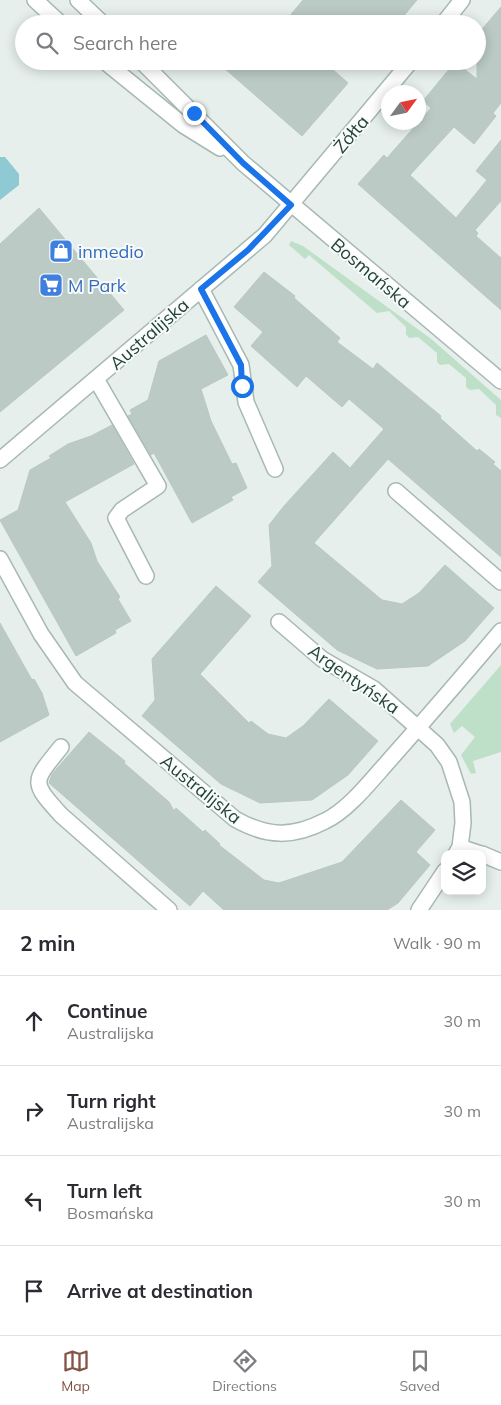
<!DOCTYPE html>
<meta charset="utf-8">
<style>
:root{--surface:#fff;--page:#f2f2f3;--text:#2b2b33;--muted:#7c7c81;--line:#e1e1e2;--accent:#855347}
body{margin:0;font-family:Mulish,sans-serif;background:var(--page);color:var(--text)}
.controls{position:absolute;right:15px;bottom:15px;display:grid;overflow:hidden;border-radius:10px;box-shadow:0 2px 12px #0003}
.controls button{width:45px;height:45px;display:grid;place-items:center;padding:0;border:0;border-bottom:1px solid var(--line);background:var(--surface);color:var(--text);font:25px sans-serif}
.compass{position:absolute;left:381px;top:85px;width:45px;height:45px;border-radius:50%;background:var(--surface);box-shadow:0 2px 12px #0003;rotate:57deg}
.stop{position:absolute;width:15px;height:15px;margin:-11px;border:4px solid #1a73e8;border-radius:50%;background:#fff}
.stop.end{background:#1a73e8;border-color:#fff;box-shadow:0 1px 5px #0008}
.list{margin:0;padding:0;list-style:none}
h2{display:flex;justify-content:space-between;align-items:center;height:65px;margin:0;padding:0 20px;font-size:21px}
h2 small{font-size:16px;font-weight:400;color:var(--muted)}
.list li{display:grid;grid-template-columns:32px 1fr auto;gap:15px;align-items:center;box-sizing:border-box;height:90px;padding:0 20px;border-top:1px solid var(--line)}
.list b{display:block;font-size:19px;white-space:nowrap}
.list p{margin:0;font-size:16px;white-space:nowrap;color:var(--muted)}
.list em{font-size:16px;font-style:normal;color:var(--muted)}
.icon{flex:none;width:28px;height:28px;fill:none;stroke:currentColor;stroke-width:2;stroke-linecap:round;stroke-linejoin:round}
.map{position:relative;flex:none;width:501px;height:910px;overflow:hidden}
.search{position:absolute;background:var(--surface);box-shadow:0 2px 12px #0003;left:15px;right:15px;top:15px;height:55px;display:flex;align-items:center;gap:12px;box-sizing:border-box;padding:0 18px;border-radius:28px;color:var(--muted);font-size:19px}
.sheet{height:425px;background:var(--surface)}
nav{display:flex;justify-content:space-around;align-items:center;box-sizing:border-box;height:70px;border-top:1px solid var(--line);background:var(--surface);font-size:14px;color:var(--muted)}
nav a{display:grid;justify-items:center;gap:2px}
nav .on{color:var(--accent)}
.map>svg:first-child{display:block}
.green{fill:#bfe0c8}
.water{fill:#8ec9d4}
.building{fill:#bbcac4;stroke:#b8c9c2}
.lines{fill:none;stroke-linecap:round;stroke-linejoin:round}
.minor-casing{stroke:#a8b8b2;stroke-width:18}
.tertiary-casing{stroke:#a8b8b2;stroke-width:18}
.minor{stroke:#fff;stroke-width:15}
.tertiary{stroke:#fff;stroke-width:15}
.route{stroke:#1a73e8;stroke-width:6}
.labels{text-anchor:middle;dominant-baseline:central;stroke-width:4;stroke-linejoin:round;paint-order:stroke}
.street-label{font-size:18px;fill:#24423a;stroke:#f7fbf9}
.shop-label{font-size:18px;fill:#366cbe;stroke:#f7fbf9;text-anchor:start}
</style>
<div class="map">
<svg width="501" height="910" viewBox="0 0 501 910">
<rect width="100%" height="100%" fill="#e6efeb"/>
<!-- green -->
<path class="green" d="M291,241L303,246L430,338L501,400V418L496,415V405L479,389L470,390L466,387V378L449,364L440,365L437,362V353L418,337L409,338L406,334V327L389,311L377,313L309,255L305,259L289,245Z
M501,665V752L473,761L476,773L471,774L461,755L475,737L462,726L454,733L450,724Z"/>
<!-- water -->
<path class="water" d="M0,157H5L19,174V185L0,200Z"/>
<!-- building -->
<path class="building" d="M303,0H417L397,24H283Z
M501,7V103L493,113L496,116L474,144L454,127L410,175L456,218L487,180L476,171L501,140V201L475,230L478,233L476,236L501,258V310L358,184L384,155L387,158L431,108L423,101L455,62L477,79V35Z
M216,61H323L348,83L302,136Z
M39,208L124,310L0,412V244Z
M264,272L295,296L294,298L340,338L337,342L373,369L377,363L441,416L440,418L477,451L479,449L495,462L493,464L501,471V557L388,459L314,543L382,600L402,604L419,593L445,565L494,608L465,641L428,666L377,669L337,650L258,582L272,566L269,525L284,506L333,452L350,468L384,429L349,399L342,407L306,376L297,387L251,346L263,332L234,307Z
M206,335L228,375L201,389L211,421L232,464L236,463L247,488L231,497L233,500L192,523L154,453L151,455L128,416L132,414L130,410L148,400L159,361Z
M112,425L134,464L65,502L91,543L97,561L120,597L118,599L131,621L115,630L116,633L76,656L0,520L18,510L30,470L51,458L49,456L68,444L91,436Z
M216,586L251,616L200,674L249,723L251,721L268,734L286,738L303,726L329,699L378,741L348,775L312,800L260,803L221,784L142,716L155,700L152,659Z
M0,623L32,680L34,679L42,693L49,715L0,742Z
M89,732L125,761L124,763L169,802L174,811L176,808L203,832L205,830L220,844L219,845L264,880L279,883L342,862L401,800L435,830L416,852L430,865L398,903L387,910H224L203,891L190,906L49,783L52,774Z"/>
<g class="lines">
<!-- minor casing -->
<g class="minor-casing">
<path id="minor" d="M443,24L462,0
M201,289L241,365L246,402L275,469
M96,379L158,486L122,510L116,518L146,576
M0,460L265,235L411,61
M396,491L501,582
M0,559L41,634L75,683L235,819C267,837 292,838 325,821C347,811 370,782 386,764C425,720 463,676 501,631
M279,622L322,659L374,689L437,745L449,762L462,802L463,823L460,847L456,854
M61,747C33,782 30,781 61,815L169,910
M460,847L481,854
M482,854L501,862
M419,910L445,871"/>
</g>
<!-- tertiary casing -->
<g class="tertiary-casing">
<path id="tertiary" d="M35,0L61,24
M78,0L103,24
M104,61L183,125L220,148
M141,61L243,163L501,381"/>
</g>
<!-- minor -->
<use href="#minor" class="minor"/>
<!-- tertiary -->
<use href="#tertiary" class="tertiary"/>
</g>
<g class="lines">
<!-- route -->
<path class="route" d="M194,113L243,163L291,205L248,250L201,289L241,365L242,386"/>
</g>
<!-- icons -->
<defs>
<g id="shop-square" transform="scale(1.25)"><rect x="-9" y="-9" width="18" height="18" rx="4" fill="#3f7fe0" stroke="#f7fbf9"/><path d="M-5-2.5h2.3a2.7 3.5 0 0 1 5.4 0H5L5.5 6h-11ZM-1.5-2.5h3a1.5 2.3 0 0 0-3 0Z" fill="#fff"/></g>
<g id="supermarket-square" transform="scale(1.25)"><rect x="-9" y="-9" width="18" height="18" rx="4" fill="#3f7fe0" stroke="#f7fbf9"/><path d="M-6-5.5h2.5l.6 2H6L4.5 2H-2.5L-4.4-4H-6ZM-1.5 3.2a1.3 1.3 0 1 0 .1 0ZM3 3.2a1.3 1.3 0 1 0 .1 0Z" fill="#fff"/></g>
</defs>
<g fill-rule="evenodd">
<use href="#shop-square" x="61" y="251"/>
<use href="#supermarket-square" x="51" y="285"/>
</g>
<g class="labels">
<!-- street labels -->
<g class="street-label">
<text transform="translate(351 134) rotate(-50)">Żółta</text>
<text transform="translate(371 273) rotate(40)">Bosmańska</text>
<text transform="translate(149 334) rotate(-41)">Australijska</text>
<text transform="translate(354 679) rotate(35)">Argentyńska</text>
<text transform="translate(201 789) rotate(39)">Australijska</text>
</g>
<!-- shop labels -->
<g class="shop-label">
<text x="78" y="251">inmedio</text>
<text x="68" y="285">M Park</text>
</g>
</g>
</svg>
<div class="controls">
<button><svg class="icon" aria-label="layers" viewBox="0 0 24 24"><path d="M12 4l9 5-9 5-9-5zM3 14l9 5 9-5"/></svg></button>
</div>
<svg class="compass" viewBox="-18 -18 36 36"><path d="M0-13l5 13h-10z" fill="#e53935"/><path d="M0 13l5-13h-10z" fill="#7c7c81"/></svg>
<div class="stop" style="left:242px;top:386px"></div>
<div class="stop end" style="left:194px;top:113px"></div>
<div class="search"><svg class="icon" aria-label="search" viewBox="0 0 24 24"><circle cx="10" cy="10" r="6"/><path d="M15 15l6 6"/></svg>Search here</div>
</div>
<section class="sheet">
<h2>2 min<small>Walk · 90 m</small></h2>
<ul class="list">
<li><svg class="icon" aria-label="ahead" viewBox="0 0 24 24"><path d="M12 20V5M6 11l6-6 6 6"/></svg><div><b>Continue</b><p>Australijska</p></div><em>30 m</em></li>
<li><svg class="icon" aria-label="right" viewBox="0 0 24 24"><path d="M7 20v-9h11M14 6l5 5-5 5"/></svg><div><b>Turn right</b><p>Australijska</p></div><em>30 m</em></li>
<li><svg class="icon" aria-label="left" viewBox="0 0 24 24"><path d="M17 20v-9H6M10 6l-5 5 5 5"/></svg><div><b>Turn left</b><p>Bosmańska</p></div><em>30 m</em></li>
<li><svg class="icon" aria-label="arrive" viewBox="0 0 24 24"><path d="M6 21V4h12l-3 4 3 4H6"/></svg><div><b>Arrive at destination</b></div></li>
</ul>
</section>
<nav>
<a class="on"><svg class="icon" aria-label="map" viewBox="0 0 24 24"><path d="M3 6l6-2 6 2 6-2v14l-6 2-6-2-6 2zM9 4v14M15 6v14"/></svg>Map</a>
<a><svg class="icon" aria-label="directions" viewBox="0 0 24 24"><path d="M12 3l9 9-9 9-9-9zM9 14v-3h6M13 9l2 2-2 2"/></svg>Directions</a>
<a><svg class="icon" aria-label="saved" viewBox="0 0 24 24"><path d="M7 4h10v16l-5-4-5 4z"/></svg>Saved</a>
</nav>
